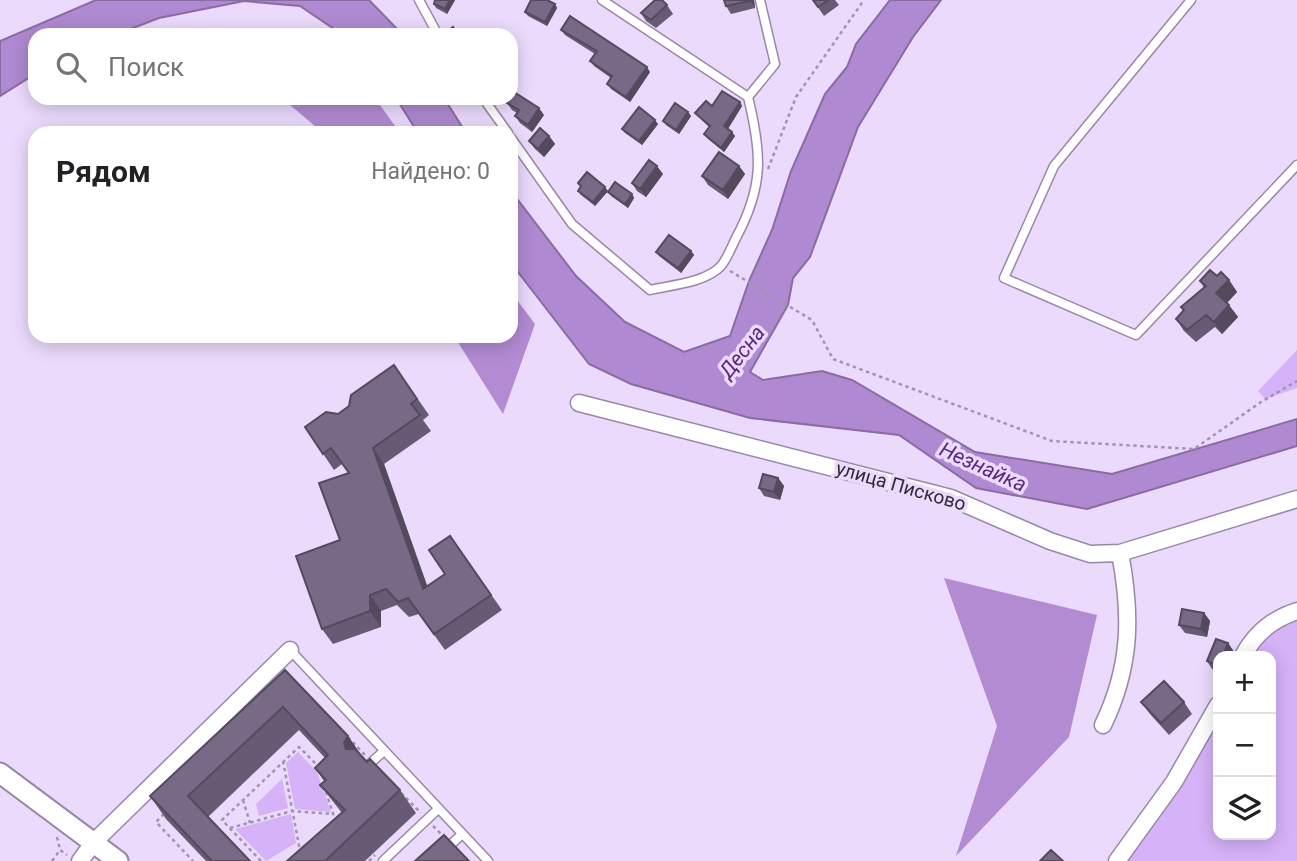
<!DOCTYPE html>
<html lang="ru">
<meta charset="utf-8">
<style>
:root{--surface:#fff;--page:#f2f2f2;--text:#202124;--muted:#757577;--line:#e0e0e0}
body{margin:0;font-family:Roboto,sans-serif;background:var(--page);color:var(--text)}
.controls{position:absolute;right:21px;bottom:21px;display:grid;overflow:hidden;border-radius:14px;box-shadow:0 4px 18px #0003}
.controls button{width:63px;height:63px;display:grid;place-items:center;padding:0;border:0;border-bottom:2px solid var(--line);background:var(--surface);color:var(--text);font:35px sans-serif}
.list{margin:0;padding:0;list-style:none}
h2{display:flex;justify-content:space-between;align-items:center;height:91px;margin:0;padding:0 28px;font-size:30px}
h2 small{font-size:23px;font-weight:400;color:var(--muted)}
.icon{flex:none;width:38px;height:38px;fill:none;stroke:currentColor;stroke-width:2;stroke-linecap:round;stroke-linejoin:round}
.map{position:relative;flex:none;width:1297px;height:861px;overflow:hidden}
.search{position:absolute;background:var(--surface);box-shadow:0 4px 18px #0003;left:28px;top:28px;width:490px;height:77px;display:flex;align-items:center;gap:18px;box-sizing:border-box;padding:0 24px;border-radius:21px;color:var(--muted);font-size:26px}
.panel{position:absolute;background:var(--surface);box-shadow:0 4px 18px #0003;left:28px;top:126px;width:490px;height:217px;border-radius:21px}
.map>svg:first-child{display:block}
.green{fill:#d6b2f8}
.forest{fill:#b28bd3}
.water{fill:#af89d1;stroke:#896ca2;stroke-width:2}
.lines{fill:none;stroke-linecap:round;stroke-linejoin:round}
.service-casing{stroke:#9888a7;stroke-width:11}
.minor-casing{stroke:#9888a7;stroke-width:19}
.tertiary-casing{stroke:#9888a7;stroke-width:23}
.path{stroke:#a194ad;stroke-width:2.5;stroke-dasharray:3.5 3.5;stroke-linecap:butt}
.service{stroke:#fff;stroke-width:8}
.minor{stroke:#fff;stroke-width:16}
.tertiary{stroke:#fff;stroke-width:19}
.wall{fill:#675a74}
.shaded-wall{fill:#544a5e}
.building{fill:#786987;stroke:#544a5e;stroke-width:2}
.labels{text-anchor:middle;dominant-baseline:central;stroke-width:7;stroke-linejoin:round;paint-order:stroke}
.street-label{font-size:19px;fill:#2f2835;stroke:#ebdafc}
.water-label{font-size:21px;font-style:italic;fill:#5a297d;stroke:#ebdafc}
</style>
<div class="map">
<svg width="1297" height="861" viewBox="0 0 1297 861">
<rect width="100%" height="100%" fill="#ebdafc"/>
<!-- green -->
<path class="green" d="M1297,350V388L1265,399L1258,391Z
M1297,618V861H1110L1218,713V835H1271V656H1251L1264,633Z
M298,752L317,772L331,812L295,809L286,763Z
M282,779L288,808L259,816L256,804Z
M291,814L296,843L266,861L235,829Z"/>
<!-- forest -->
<path class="forest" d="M227,28L264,35H164L172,31Z
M282,98H375L400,133H323Z
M511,292L535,324L503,414L454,336H511Z
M944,578L1097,615L1069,737L956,856L997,726Z"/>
<!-- water -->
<path class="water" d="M96,0H369L403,35H343L300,6L244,1L159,18L115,35H35V74L0,96V41Z
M890,0H941L913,37L858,127L810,257L793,278L788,305L750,372L763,380L822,371L852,380L975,452L1112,474L1297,419V446L1087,509L976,488L899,435L750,418L631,384L589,364L511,263V191L576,276L625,322L684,352L730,336L749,281L772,230L791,171L825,94L847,67L856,44Z
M396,98H444L466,133H418Z"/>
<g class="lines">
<!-- service casing -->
<g class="service-casing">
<path id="service" d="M419,0L438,35
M602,0L748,97L775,64L760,0
M1191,0L1054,166L1004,278L1136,335L1297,165
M483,98L508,133
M511,138L572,224L650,290C671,285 705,283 721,266C727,259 732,246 736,238C764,186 762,154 748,97
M290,650L488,861
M366,767L384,751
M383,861L438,809
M434,861L462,834"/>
</g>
<!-- minor casing -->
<g class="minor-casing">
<path id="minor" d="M579,403L951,498L1050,541L1090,554L1120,553L1297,499
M1243,656C1255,633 1272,619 1297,611
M1103,725C1131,667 1132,616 1120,553
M80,861L94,842L290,650
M1117,861L1174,782L1218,705"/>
</g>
<!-- tertiary casing -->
<g class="tertiary-casing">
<path id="tertiary" d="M0,773L118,861"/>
</g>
<!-- path -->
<path class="path" d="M768,169L796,97L864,0
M730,271L812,320L833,359L1052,441L1194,449L1261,402L1297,381
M348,737L365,755
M283,761L300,851
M326,792L336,823
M401,793L421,813
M243,800L250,823
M164,814L156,822L193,861
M433,826L443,836
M230,828L292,811L333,814
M57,837L60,850
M52,861L60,850L67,855
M261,861L222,820L299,747L318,766
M369,861L375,855"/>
<!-- service -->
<use href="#service" class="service"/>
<!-- minor -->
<use href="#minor" class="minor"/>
<!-- tertiary -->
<use href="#tertiary" class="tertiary"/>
</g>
<!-- wall -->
<path class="wall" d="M435,0H455L447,14L436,8L434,4Z
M754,0L755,8L731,14L726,6Z
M813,0H835L839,5L824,16Z
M555,4L557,8L547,26L528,16L525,12Z
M667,5L673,14L656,28L646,21L641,13Z
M561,30L650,72L630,102L611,89L607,84L611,78L594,66L590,61L595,54L565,35Z
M740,102L742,106L728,129L735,136L724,152L707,138L704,134L709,127L695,113L712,106Z
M507,103L544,115L532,132L520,123L515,116L517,113L512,110Z
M688,112L691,116L679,134L666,125L663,121Z
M658,124L642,145L625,133L622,129Z
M549,136L555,144L544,157L535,149L529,141Z
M739,166L745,174L728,199L708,185L702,176Z
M663,174L646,197L637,191L632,183Z
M578,183L608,191L595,206L581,195L578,191L581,187Z
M608,192L632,194L634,198L628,208L611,196Z
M691,251L694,255L681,273L659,256L656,252Z
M1217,276L1229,280L1237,292L1227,303L1238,317L1222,334L1215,327L1196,342L1184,331L1176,319L1183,310L1181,307L1204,288L1200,281Z
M394,365L429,415L423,420L431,431L384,464L427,586L445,574L450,536L502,610L445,650L419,614L409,617L397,605L381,611V627L333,644L322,629L340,540L349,473L342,464L334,470L305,427L338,414L349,406Z
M778,478L784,486L780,500L764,496L759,488Z
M1204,613L1210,621L1207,637L1185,633L1179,625Z
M1216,639L1228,643L1234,652L1232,656H1218V672L1212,669L1207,661Z
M285,670L348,736L363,758L400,790L416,813L365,861H287L342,813L320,785L324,781L315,768L325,758L299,730L208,817L250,861H206L166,819L150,796Z
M1141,702H1184L1192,714L1169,735L1150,714Z"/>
<!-- shaded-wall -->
<path class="shaded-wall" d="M450,0H455L447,14L445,9Z
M750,0H754L755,8Z
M555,4L557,8L547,26L545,22Z
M647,67L650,72L630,102L626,97Z
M740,102L742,106L727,130L724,126Z
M539,108L544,115L532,132L528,125Z
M688,112L691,116L679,134L676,130Z
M655,120L658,124L642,145L639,141Z
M732,132L735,136L724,152L721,148Z
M549,136L555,144L544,157L538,149Z
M657,166L663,174L646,197L640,189Z
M739,166L745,174L728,199L723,190Z
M605,187L608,191L595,206L593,202Z
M632,194L634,198L628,208L625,204Z
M691,251L694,255L681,273L678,268Z
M1229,280L1237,292L1225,305L1216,293Z
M1229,305L1238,317L1222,334L1214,322Z
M373,448L384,464L434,605L423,589Z
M778,478L784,486L780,500L774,492Z
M370,595L381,611V627L370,611Z
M1204,613L1210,621L1207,637L1201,629Z
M1228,643L1234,652L1232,656H1223Z
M348,736L364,759L346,749L344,743Z"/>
<!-- building -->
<path class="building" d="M435,0H450L445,9L434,4Z
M531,0H547L555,4L545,22L525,12Z
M655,0H662L667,5L651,20L641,13Z
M724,0H750V1L726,6Z
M813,0H829L818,7Z
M570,16L647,67L626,97L607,84L612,76L590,61L597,51L561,30Z
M453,27L459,35H445L444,34Z
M722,91L740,102L724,126L732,132L721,148L704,134L710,126L695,113L706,101L712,106Z
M514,92L539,108L528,125L515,116L519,110L507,103Z
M675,103L688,112L676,130L663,121Z
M639,107L655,120L639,141L622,129Z
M540,128L549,136L538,149L529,141Z
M719,152L739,166L723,190L702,176Z
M649,160L657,166L640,189L632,183Z
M587,172L605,187L593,202L578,191L581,186L578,183Z
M615,182L632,194L625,204L608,192Z
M669,235L691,251L678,268L656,252Z
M1210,270L1217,276L1221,272L1229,280L1216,293L1229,305L1214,322L1206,315L1187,330L1176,319L1184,310L1181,307L1206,286L1200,281Z
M394,365L417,399L411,404L420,415L373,448L423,589L445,574L429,550L450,536L491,595L434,634L408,598L398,602L386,589L370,595V611L322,629L296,556L340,540L319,483L349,473L331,448L323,454L305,427L326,412L338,414L349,406L351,395Z
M763,474L778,478L774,492L759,488Z
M1182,609L1204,613L1201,629L1179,625Z
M1216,639L1228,643L1223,656H1218V666L1207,661Z
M285,670L348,736L344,743L346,749H355L367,762L370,759L400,790L325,861H287L345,810L320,785L326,780L315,768L328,755L283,707L188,796L250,861H212L150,796Z
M1164,681L1184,702L1161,723L1141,702Z
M444,835L469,861H415Z
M1051,850L1063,861H1040Z"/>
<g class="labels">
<!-- street labels -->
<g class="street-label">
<text transform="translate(901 486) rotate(16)">улица Писково</text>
</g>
<!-- water labels -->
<g class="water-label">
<text transform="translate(742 352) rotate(-52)">Десна</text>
<text transform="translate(983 467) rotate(24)">Незнайка</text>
</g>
</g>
</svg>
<div class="controls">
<button>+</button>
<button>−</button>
<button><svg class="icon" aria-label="layers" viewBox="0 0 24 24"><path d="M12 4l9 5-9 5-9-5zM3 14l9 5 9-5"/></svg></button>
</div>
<div class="search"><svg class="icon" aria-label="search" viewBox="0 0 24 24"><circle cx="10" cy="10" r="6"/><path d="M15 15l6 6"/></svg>Поиск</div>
<section class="panel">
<h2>Рядом<small>Найдено: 0</small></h2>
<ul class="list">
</ul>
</section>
</div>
